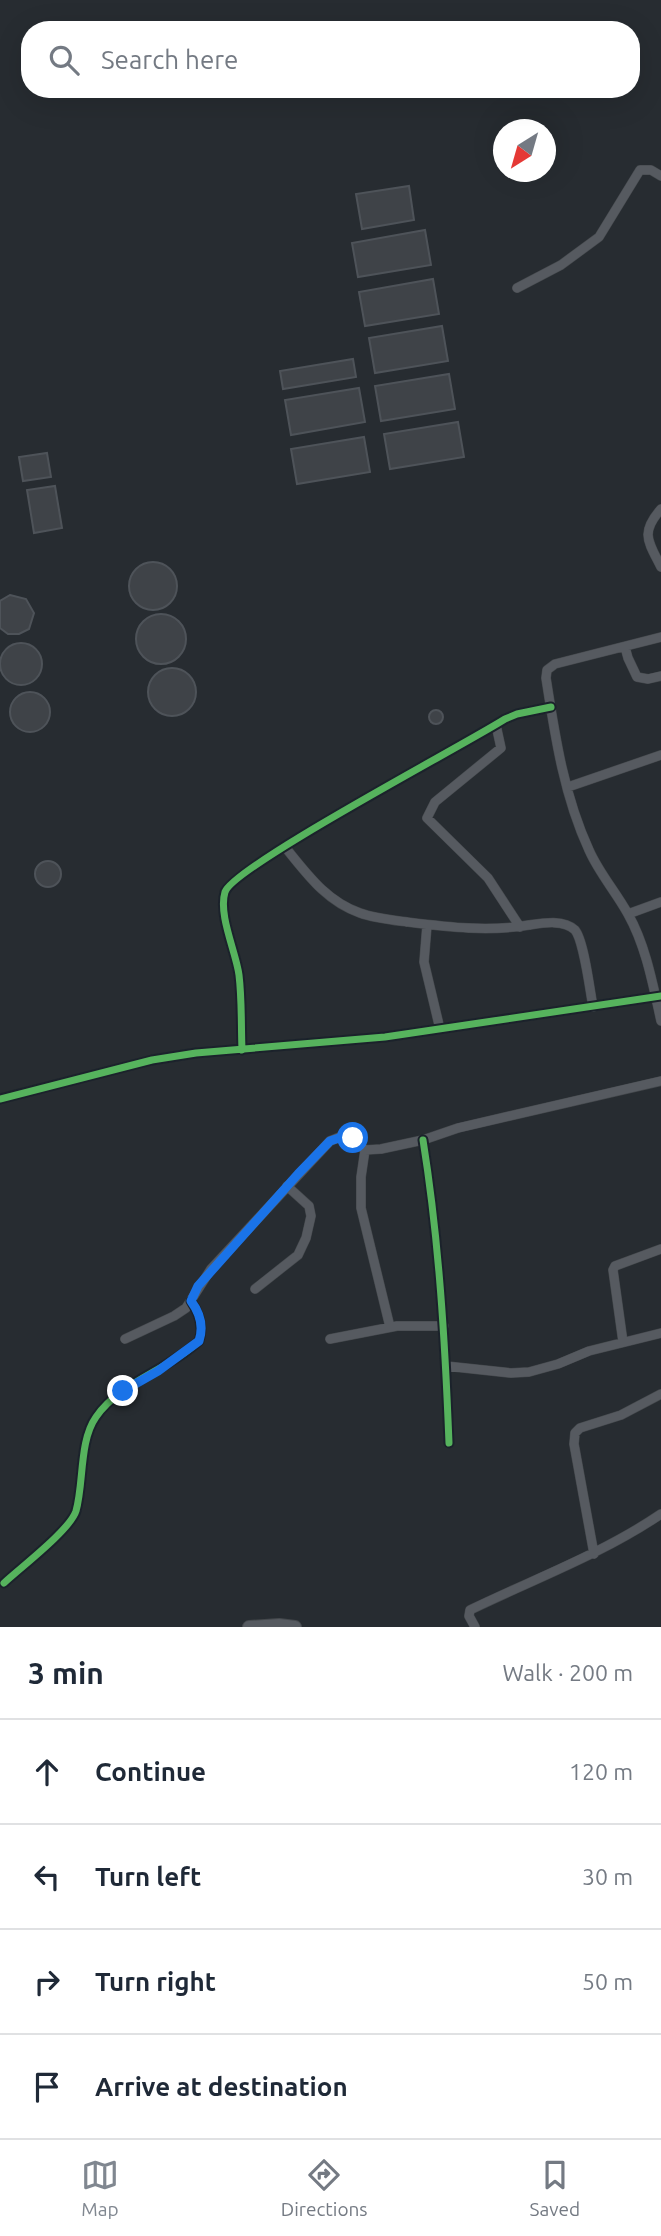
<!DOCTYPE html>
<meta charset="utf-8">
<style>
:root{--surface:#fff;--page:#f6f6f7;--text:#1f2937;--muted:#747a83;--line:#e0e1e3;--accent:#808790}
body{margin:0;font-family:Ubuntu,sans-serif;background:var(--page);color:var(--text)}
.compass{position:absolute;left:493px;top:119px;width:63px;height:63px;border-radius:50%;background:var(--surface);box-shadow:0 7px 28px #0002;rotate:217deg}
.stop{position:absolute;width:21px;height:21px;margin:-16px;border:5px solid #1a73e8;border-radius:50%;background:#fff}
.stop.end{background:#1a73e8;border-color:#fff;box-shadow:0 2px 7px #0008}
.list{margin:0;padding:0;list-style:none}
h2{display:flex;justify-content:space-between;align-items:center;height:91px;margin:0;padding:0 28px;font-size:30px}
h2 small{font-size:23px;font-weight:400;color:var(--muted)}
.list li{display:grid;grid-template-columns:46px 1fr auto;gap:21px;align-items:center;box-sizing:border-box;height:105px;padding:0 28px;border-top:2px solid var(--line)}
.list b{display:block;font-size:26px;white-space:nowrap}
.list em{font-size:23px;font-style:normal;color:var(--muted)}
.icon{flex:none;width:38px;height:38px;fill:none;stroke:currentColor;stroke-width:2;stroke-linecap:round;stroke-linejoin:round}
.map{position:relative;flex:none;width:661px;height:1627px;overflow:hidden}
.search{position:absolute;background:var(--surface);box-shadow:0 7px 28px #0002;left:21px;right:21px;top:21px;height:77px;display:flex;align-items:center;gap:18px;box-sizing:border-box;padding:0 24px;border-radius:28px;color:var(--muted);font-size:26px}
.sheet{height:511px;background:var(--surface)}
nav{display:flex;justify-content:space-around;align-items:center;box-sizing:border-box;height:98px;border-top:2px solid var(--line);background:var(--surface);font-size:19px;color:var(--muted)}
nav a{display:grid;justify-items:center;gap:4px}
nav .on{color:var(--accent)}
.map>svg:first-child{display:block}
.building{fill:#3f4348;stroke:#4e5359;stroke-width:2}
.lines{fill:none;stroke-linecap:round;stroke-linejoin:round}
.minor-casing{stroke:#44484c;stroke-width:10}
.tertiary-casing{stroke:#44484c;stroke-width:14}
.minor{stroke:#565a60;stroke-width:9}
.tertiary{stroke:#565a60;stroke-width:12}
.cycleway-casing{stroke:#1b222b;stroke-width:11}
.cycleway{stroke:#56b35d;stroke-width:7}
.route{stroke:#1a73e8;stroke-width:9}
</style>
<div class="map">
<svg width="661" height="1627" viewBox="0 0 661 1627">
<rect width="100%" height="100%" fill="#272c31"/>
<!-- building -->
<path class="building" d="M409,186L414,220L362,229L356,194Z
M425,230L431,265L358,277L352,243Z
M433,279L439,314L365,326L359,292Z
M442,326L448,361L375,373L369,338Z
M353,359L356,377L283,389L280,371Z
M449,374L455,409L381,421L375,386Z
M359,388L365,422L291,435L285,400Z
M458,422L464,457L390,469L384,434Z
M364,437L370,472L297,484L291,449Z
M47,453L51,477L23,481L19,457Z
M55,486L62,528L34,533L27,490Z
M129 586a24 24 0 1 1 48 0a24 24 0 1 1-48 0Z
M10,595L26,599L34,613L29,629L19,634H8L0,628V601Z
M136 639a25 25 0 1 1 50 0a25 25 0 1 1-50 0Z
M0 664a21 21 0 1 1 42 0a21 21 0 1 1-42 0Z
M148 692a24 24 0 1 1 48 0a24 24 0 1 1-48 0Z
M10 712a20 20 0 1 1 40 0a20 20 0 1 1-40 0Z
M429 717a7 7 0 1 1 14 0a7 7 0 1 1-14 0Z
M35 874a13 13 0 1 1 26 0a13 13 0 1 1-26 0Z"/>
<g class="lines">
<!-- minor casing -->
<g class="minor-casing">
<path id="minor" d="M517,288L561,265L599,237L640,170H651L661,176
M661,509C640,533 648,541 661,567
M661,637L555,664L547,670L546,678C555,736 564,796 589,850C599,873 616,892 628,914C646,946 653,985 661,1021
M625,647L628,658L637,677L648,679L661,676
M496,725L501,748L435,802L427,818L488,878L520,927
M568,787L661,755
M285,847C307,874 326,901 360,913C374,918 392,920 407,922C448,927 488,932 529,925C542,923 564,919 575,930C584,941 590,991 593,1007
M628,914L661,902
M427,925L424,962L440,1029
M242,1050C241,1025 242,1000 239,975C236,952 218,915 225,892C234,866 466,744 505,719L517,714L551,707
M0,1099L152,1060L196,1053L385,1037L661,996
M423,1140C439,1240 445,1341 449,1443
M365,1150L361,1177V1208L390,1327
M255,1289L298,1255L306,1238L311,1216L309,1206L287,1186
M125,1339L174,1316L186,1308L211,1269L330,1141L340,1137L349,1136L365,1150L381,1149L423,1140L458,1128L661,1081
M330,1339L397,1326H444
M623,1342L613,1270L615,1266L661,1249
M446,1366L511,1373L529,1372L558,1364L589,1351L661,1333
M594,1554L574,1444L575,1433L580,1428L621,1415L661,1394
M4,1583C20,1568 70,1530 76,1511C84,1483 79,1441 96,1417C120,1382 168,1370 199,1341C204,1326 199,1313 191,1301
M475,1627L469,1616L470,1610C534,1579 602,1554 661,1514"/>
</g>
<!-- tertiary casing -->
<g class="tertiary-casing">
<path id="tertiary" d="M249,1627L279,1625L295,1627"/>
</g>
<!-- minor -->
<use href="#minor" class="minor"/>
<!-- tertiary -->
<use href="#tertiary" class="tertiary"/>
<!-- cycleway casing -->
<g class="cycleway-casing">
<path id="cycleway" d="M242,1050C241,1025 242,1000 239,975C236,952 218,915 225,892C234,866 466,744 505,719L517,714L551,707
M0,1099L152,1060L196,1053L385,1037L661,996
M423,1140C439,1240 445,1341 449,1443
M4,1583C20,1568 70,1530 76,1511C84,1483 79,1441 96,1417C120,1382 168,1370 199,1341C204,1326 199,1313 191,1301"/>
</g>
<!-- cycleway -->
<use href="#cycleway" class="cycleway"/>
</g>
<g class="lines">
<!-- route -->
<path class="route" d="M123,1391L158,1371L199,1341C204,1326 200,1313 191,1301L198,1286L298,1174L330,1141L345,1136L353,1138"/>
</g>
</svg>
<svg class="compass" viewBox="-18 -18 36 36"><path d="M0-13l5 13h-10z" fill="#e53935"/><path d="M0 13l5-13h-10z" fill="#747a83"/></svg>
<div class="stop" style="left:353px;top:1138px"></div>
<div class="stop end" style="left:123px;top:1391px"></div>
<div class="search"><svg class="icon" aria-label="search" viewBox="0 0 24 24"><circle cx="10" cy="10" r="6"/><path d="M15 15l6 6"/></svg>Search here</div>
</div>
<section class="sheet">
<h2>3 min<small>Walk · 200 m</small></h2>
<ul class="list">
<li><svg class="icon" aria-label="ahead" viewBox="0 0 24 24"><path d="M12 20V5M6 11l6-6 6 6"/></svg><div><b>Continue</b></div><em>120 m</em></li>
<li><svg class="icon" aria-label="left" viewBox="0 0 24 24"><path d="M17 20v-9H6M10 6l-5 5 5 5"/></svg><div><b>Turn left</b></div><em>30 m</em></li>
<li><svg class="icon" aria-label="right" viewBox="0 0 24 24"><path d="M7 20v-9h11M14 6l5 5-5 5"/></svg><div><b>Turn right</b></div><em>50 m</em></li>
<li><svg class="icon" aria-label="arrive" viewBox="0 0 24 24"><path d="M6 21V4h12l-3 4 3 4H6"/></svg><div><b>Arrive at destination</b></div></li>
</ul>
</section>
<nav>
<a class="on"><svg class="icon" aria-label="map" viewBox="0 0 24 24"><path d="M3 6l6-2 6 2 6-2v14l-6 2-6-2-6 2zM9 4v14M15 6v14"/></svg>Map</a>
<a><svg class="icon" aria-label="directions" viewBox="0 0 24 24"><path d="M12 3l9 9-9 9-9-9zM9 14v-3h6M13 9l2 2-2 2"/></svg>Directions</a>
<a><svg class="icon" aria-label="saved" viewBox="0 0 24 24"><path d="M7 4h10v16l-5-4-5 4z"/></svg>Saved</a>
</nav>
